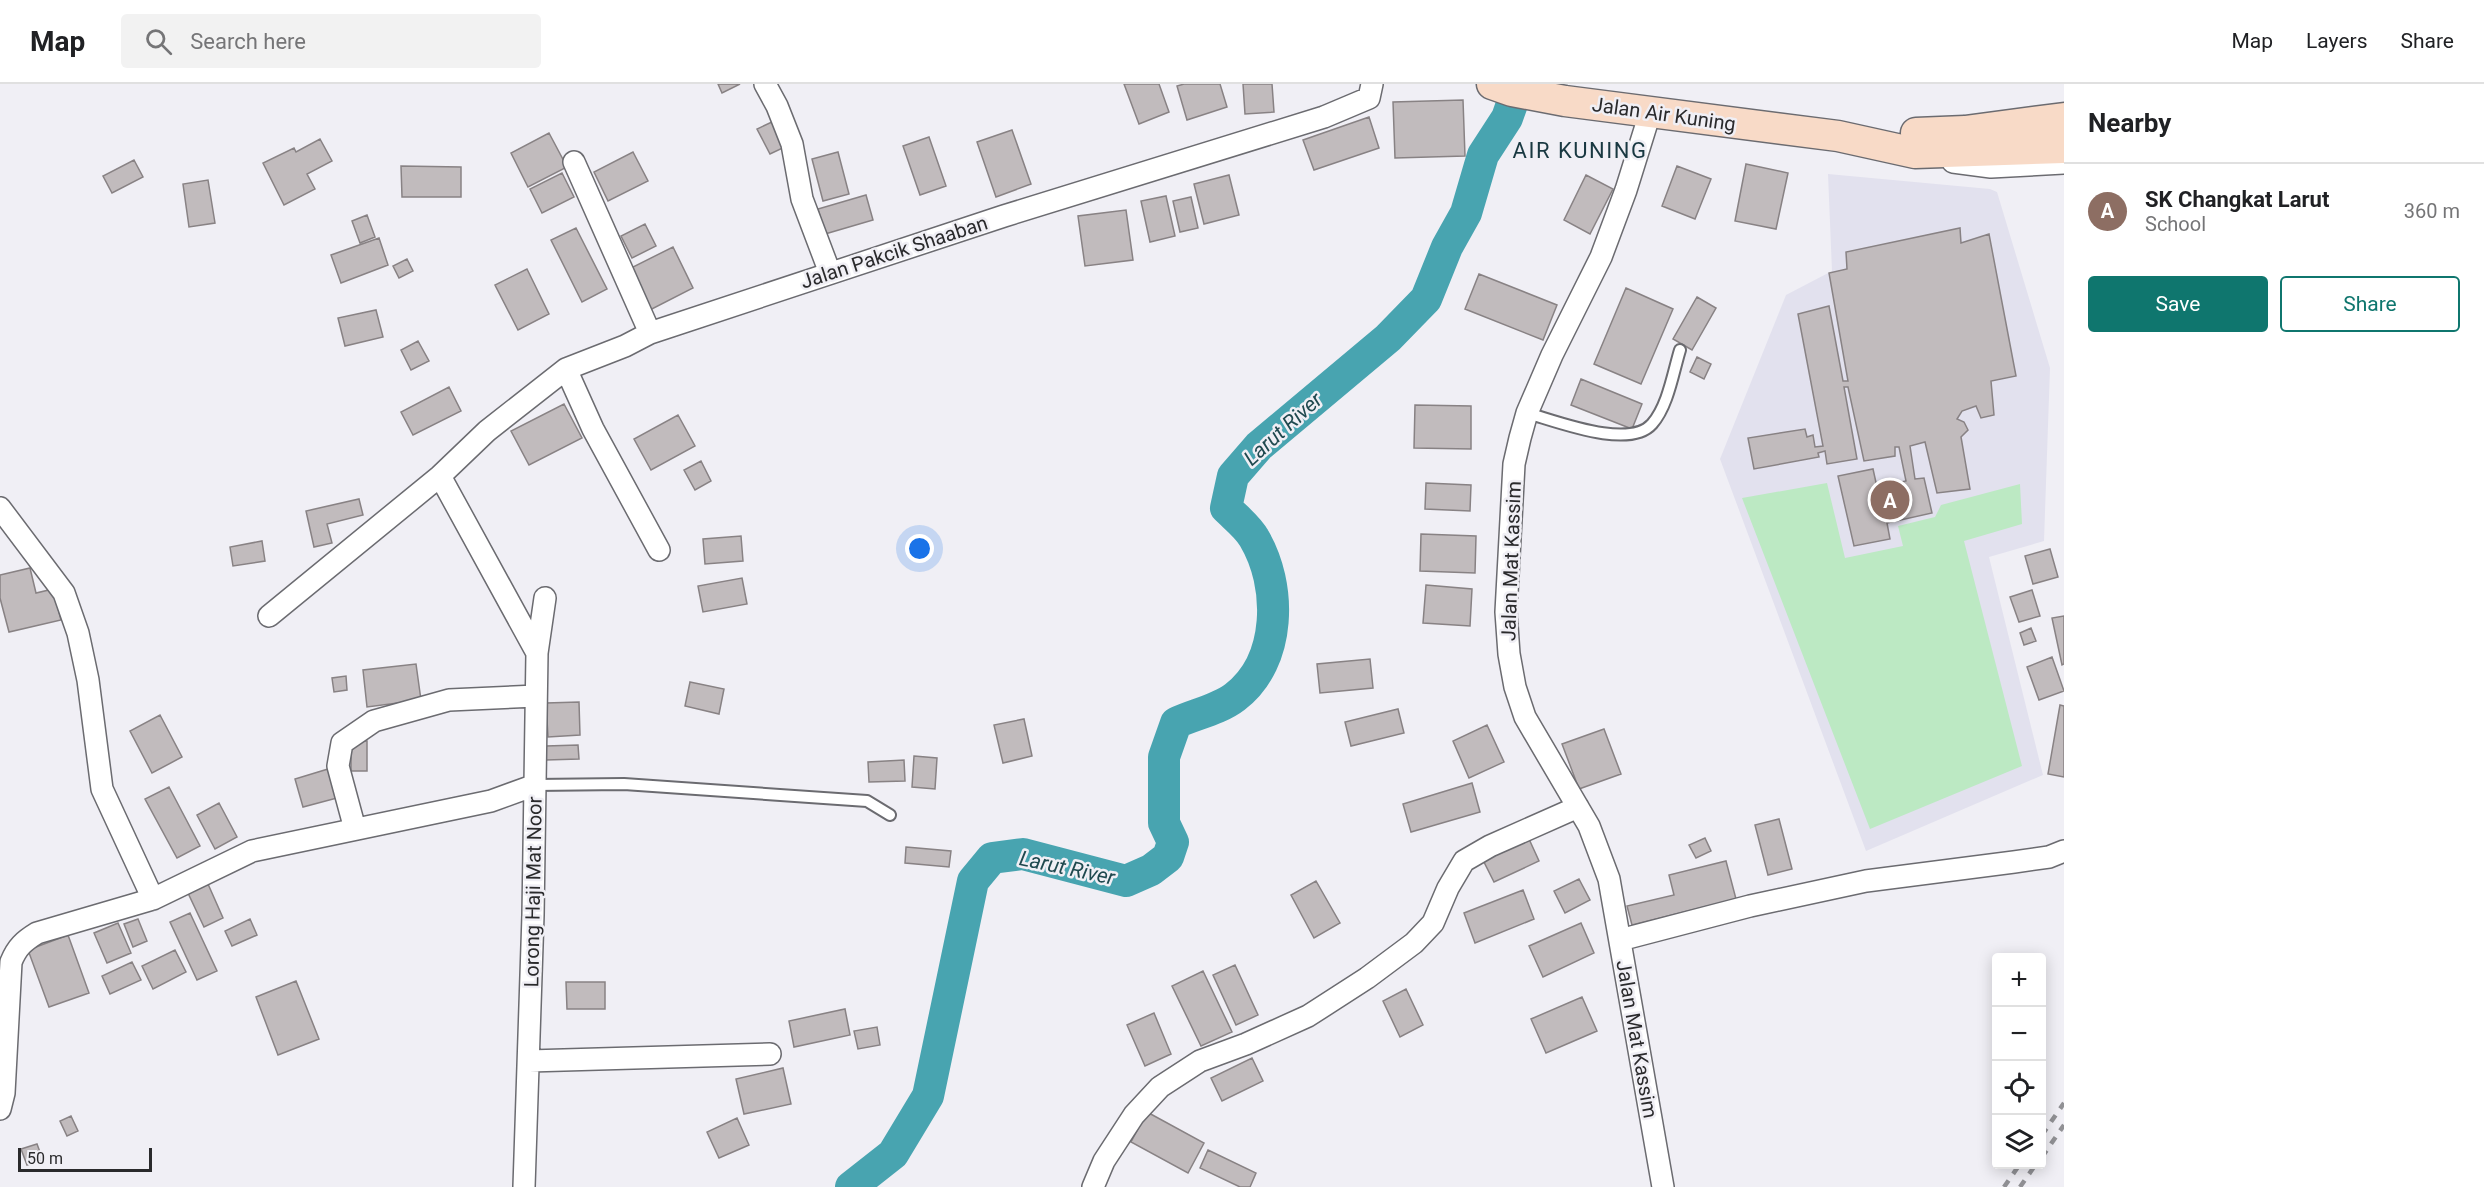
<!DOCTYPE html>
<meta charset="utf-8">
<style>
:root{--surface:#fff;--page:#f2f2f2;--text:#202124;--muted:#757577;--line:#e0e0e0;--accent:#0f766e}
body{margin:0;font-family:Roboto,sans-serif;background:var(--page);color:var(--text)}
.controls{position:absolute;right:18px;bottom:18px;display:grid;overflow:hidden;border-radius:6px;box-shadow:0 3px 15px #0003}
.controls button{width:54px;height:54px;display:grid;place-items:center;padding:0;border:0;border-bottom:2px solid var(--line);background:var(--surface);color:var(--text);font:30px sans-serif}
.scale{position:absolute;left:18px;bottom:15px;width:134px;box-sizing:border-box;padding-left:6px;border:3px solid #2a2a2c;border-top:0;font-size:16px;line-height:21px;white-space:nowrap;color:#2a2a2c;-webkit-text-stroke:4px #f0eff5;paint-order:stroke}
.you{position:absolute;left:920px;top:465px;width:21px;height:21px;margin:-15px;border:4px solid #fff;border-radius:50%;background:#1a73e8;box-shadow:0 0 0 9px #1a73e833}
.badge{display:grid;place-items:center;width:39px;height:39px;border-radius:50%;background:var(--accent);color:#fff;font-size:20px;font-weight:700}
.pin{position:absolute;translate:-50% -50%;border:3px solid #fff;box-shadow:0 2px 6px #0006}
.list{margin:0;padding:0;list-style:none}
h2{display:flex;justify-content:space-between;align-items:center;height:78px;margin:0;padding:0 24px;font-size:26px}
h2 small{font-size:20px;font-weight:400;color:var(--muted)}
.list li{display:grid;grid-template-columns:39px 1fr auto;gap:18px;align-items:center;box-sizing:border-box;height:96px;padding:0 24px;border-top:2px solid var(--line)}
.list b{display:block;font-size:22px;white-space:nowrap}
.list p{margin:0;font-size:20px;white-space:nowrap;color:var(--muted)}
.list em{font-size:20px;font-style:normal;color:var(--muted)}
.actions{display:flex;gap:12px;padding:18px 24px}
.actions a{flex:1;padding:14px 0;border:2px solid var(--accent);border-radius:6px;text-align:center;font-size:21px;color:var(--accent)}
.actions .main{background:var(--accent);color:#fff}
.icon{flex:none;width:33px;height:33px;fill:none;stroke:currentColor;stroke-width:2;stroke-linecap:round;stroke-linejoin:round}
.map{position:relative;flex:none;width:2064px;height:1103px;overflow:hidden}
header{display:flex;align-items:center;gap:36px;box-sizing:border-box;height:84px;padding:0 30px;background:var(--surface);border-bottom:2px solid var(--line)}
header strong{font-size:28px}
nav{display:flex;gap:33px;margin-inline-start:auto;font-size:21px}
.search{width:420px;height:54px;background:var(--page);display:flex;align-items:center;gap:15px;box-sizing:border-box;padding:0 21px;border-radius:6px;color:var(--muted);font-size:22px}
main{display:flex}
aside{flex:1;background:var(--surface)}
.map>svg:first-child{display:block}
.built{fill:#e2e1ee}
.green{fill:#bce9c3}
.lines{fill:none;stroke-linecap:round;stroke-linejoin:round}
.river{stroke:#48a4b0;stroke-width:32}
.building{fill:#c1bbbd;stroke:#888284;stroke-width:1.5}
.lane-casing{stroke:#6b6b70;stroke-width:14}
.street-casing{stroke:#6b6b70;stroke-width:24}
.secondary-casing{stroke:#6b6b70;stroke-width:33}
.lane{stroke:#fff;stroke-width:10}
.street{stroke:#fff;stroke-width:21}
.secondary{stroke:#f8dac7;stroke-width:30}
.rail{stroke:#919195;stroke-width:4.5;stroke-dasharray:8 8;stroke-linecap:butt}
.labels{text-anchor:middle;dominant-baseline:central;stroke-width:5;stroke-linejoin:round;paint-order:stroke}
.street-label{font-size:20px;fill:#2a2a2c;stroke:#f0eff5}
.water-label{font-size:21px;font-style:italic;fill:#1f494f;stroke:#f0eff5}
.quarter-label{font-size:22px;letter-spacing:1.5px;fill:#193841;stroke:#f0eff5}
</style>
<header>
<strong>Map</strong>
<div class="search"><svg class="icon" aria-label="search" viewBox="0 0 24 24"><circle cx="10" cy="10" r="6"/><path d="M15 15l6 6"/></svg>Search here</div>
<nav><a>Map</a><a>Layers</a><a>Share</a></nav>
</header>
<main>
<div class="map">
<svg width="2064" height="1103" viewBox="0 0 2064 1103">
<rect width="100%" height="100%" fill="#f0eff5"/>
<!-- built -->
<path class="built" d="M1828,90L1990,105L1997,108L2050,284L2044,457L1989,473L2043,691L1866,767L1720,375L1786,211L1832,187Z"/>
<!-- green -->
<path class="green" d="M1827,399L1845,474L1903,462L1898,442L1935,433L1941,421L2020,400L2022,440L1964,457L2022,682L1870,745L1742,414Z"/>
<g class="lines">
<!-- river -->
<path class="river" d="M851,1103L893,1070L928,1012L973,797L992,774L1023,770L1126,797L1151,786L1168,773L1173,758L1164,739V673L1176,639C1195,630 1218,626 1235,613C1282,577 1282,501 1254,454C1248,443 1235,433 1226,424L1233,392L1259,362L1388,254L1426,215L1447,163L1466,129L1483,71L1507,34L1519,0"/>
</g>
<!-- building -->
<path class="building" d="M718,0H740L722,9Z
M1124,0H1159L1169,28L1139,40Z
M1184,0H1220L1227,23L1187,36L1177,2Z
M1243,0H1272L1274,28L1245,30Z
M1463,16L1465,72L1395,74L1393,18Z
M1369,33L1379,64L1314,86L1303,56Z
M774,37L787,62L770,70L757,45Z
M1012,46L1031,100L996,113L977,58Z
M549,49L567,83L528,103L511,69Z
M929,53L946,102L920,111L903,62Z
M320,55L332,77L307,90L315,105L284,121L263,79L294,64L296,68Z
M633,68L648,97L608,117L594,88Z
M838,68L849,110L823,117L812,75Z
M134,76L143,93L112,109L103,92Z
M1746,80L1788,89L1776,145L1735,137Z
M401,82L461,83V113H402Z
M1677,82L1711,95L1695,135L1662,122Z
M562,89L574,113L542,129L530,105Z
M1229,91L1239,131L1204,140L1194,100Z
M1586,91L1613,105L1590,150L1564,136Z
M208,96L215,139L189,143L183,100Z
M866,111L873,136L825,150L818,125Z
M1166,112L1175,152L1150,158L1141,117Z
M1191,113L1198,144L1180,148L1173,117Z
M1126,126L1133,176L1085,182L1078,132Z
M367,131L375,153L360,159L352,137Z
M645,140L656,162L632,174L621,152Z
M576,144L607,205L582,218L551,156Z
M1960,144L1961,159L1989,150L2016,292L1991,297L1994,331L1981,334L1976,322L1962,327L1957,335L1964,338L1968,346L1961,353L1970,405L1937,409L1925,358L1910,362L1915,395L1924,394L1932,429L1887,439L1890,455L1854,462L1838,392L1873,385L1877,403L1906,397L1899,363H1895V372L1864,377L1848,303H1844L1857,375L1827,380L1825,367L1818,369L1819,373L1754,385L1748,354L1805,345L1807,353L1813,351L1815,363L1823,362L1798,230L1829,222L1843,297H1848L1829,189L1847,185L1846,168Z
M379,154L388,181L341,199L331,171Z
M673,163L693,204L646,228L625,187Z
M407,175L413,187L399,194L393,182Z
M527,185L549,230L518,246L495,201Z
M1479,190L1557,221L1543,256L1465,225Z
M1626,204L1673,225L1641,300L1594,280Z
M1697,213L1716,224L1692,266L1673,255Z
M376,226L383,253L345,262L338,234Z
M418,257L429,277L411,286L401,266Z
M1697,273L1711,280L1704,295L1690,288Z
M1581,295L1642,320L1632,345L1571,321Z
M449,303L461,327L413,351L401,328Z
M564,320L582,354L529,381L511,347Z
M1415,321L1471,322V365L1414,364Z
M678,331L695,362L651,386L634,355Z
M701,377L711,397L695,406L684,386Z
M1426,399L1471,401L1470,427L1425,425Z
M359,415L363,431L327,440L332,459L314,463L306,427Z
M1421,450L1476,452L1475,489L1420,487Z
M741,452L743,477L705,480L703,455Z
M262,457L265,477L233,482L230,463Z
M2050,465L2058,493L2033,500L2025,472Z
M30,484L36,509L53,505L61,536L9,548L0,514V491Z
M742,494L747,520L703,528L698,502Z
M1426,501L1472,505L1470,542L1423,539Z
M2032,506L2040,532L2019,538L2010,513Z
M2064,532V580L2062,581L2052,534Z
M2031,544L2036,557L2024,561L2020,549Z
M2052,573L2064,607L2039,616L2027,583Z
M1370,575L1373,604L1320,609L1317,580Z
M416,580L421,616L367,623L363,586Z
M346,592L347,606L334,608L332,594Z
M690,598L724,605L719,630L685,622Z
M579,618L580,651L548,653L546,619Z
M2060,621L2064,622V693L2048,690Z
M1398,625L1404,649L1351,662L1345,638Z
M160,631L182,673L152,689L130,647Z
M1024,635L1032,672L1003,679L994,641Z
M1487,641L1504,678L1469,694L1453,657Z
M1604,645L1621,690L1579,705L1562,660Z
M351,657H367V687H351Z
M578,661L579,675L546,676V662Z
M914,672L937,674L935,705L912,703Z
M904,676L905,697L869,698L868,678Z
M328,685L337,714L303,723L295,695Z
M1472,699L1480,728L1411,748L1403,720Z
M169,703L200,762L177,774L145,715Z
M219,719L237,753L215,765L197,731Z
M1779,735L1792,785L1768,791L1755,741Z
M1705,754L1711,767L1696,774L1689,761Z
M1529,755L1539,777L1494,798L1483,776Z
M906,763L951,767L949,783L905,779Z
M1726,777L1736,815L1632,841L1627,822L1674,811L1669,791Z
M1579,795L1590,816L1565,829L1554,807Z
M1316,797L1340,839L1314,854L1291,811Z
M208,800L223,834L204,843L188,809Z
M1523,806L1534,835L1475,859L1464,829Z
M190,829L217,887L197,896L170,838Z
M138,835L147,857L133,863L124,840Z
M250,835L257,851L232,862L225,847Z
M118,839L131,869L107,879L94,849Z
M1581,839L1594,869L1543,893L1529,862Z
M68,851L89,909L49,923L28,866Z
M175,866L186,888L153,905L142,882Z
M132,878L141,896L110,910L102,892Z
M1235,881L1258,931L1236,941L1213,891Z
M1203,887L1232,948L1201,962L1172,902Z
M296,897L319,955L278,971L256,913Z
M566,898H605V925H567Z
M1406,905L1423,941L1400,953L1383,917Z
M1582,913L1597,947L1546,969L1531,935Z
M845,925L850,951L794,963L789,937Z
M1154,929L1171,970L1145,982L1127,941Z
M877,943L880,961L858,965L854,947Z
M1252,974L1263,997L1222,1017L1211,994Z
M783,984L791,1020L744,1030L736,995Z
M1147,1028L1204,1059L1188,1089L1131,1058Z
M71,1032L78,1047L67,1052L60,1037Z
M737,1034L749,1061L719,1074L707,1048Z
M37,1060L43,1076L27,1081L21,1065Z
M1208,1066L1256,1089L1250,1103H1240L1200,1084Z"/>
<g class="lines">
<!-- lane casing -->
<g class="lane-casing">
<path id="lane" d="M1527,329C1556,337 1629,366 1652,340C1668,322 1673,289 1680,266
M535,701L624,700L867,717L890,731"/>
</g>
<!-- street casing -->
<g class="street-casing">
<path id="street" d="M765,0L777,22L792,60L802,115L830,189
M1650,29L1626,106L1601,173L1552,271L1527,329L1520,354L1514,380L1506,528L1509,570L1515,603L1525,633L1589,742L1609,795L1663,1103
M574,78L650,249
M1953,78L1991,83L2064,79
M566,285L593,345L659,466
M440,392L537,569
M0,424L64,509L78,549L88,596L102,705L153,815
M269,532L440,392L487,347L566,285L625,262L650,249L1004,132L1324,33L1369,14L1372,0
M355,745L338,682L342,659L374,637L449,616L536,612
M1620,856L1750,822L1866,797L2014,778L2049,773L2064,767
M529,977L770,970
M0,1025L4,1009L11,878C17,863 24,857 37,849L153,815L252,767L491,717L535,701
M524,1103L533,831L537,569L545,514
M1093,1103L1104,1077L1134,1031L1160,1003L1200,977L1246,960L1308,932L1367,894L1414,859L1433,839L1448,804L1464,777L1490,762L1578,723"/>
</g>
<!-- secondary casing -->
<g class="secondary-casing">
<path id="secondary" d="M1492,0L1512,7L1565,17L1838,52L1915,69L2064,64
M1916,49L1965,47L2064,34"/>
</g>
<!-- lane -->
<use href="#lane" class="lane"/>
<!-- street -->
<use href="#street" class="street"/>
<!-- secondary -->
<use href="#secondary" class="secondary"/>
<!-- rail -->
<path class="rail" d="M2042,1051L2064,1019
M2042,1073L2064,1041
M2004,1103L2020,1080
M2020,1103L2036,1080"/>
</g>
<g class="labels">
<!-- street labels -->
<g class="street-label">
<text transform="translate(1664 30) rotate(8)">Jalan Air Kuning</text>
<text transform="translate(894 168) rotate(-18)">Jalan Pakcik Shaaban</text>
<text transform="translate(1511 477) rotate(-88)">Jalan Mat Kassim</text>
<text transform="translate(533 808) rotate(-89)">Lorong Haji Mat Noor</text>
<text transform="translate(1637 955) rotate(80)">Jalan Mat Kassim</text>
</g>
<!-- water labels -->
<g class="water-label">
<text transform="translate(1283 345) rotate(-42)">Larut River</text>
<text transform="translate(1067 784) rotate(12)">Larut River</text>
</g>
<!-- quarter labels -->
<g class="quarter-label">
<text x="1580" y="66">AIR KUNING</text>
</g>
</g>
</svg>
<div class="controls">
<button>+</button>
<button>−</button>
<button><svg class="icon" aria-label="locate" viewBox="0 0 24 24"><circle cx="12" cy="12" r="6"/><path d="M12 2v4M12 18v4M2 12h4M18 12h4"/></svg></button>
<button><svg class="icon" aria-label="layers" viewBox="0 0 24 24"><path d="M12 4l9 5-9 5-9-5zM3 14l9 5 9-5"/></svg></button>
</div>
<div class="scale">50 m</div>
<div class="you"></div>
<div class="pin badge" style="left:1890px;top:416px;background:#8d6e63">A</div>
</div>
<aside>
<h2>Nearby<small></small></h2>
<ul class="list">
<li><span class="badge" style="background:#8d6e63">A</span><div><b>SK Changkat Larut</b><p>School</p></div><em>360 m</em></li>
</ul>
<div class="actions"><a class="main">Save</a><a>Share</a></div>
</aside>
</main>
